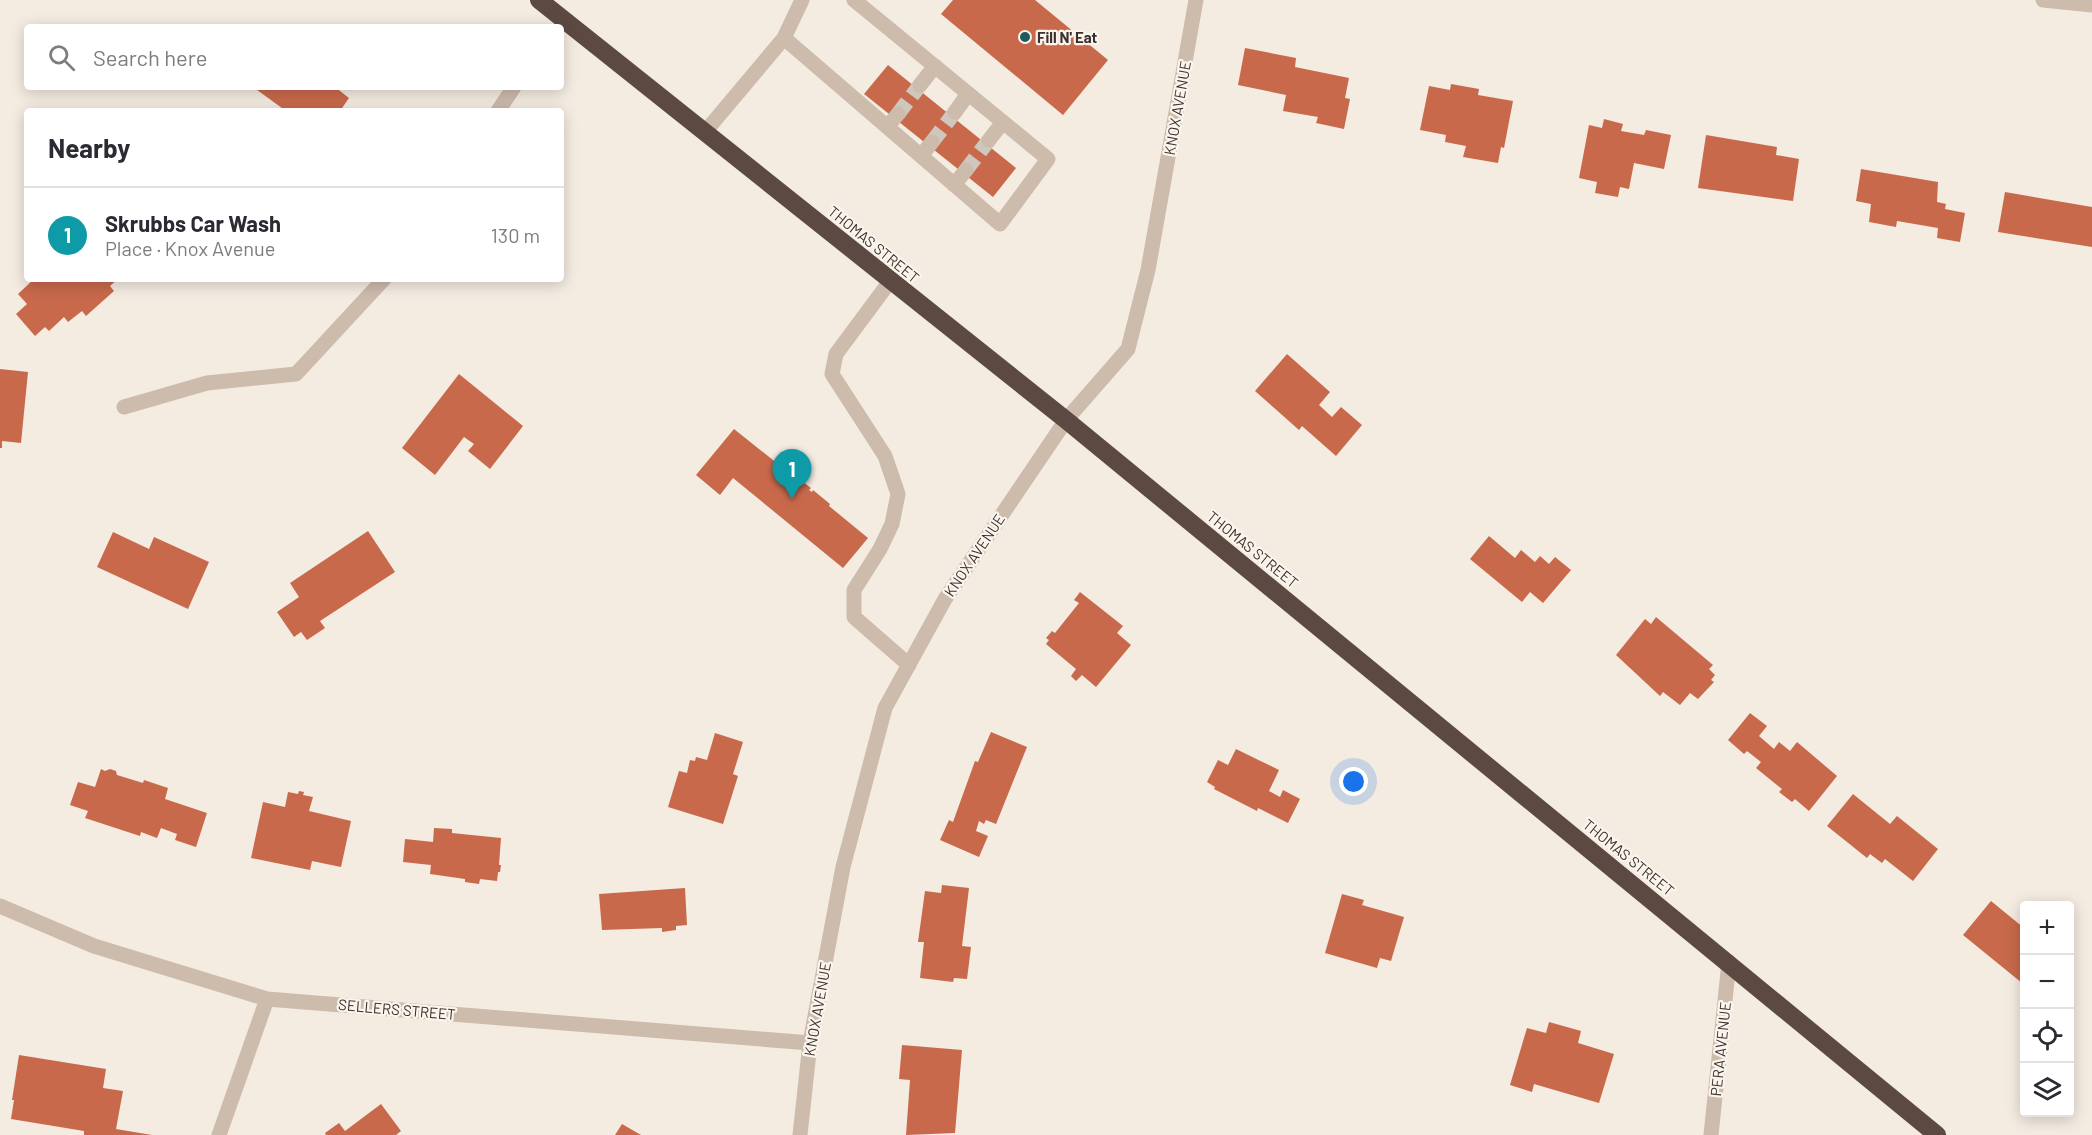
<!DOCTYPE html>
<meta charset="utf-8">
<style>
:root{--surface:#fff;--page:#f2f2f3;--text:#2b2b33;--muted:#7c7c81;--line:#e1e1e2;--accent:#ea580c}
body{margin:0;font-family:Barlow,sans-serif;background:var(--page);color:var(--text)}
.controls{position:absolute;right:18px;bottom:18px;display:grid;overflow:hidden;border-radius:6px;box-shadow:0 3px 15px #0003}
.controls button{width:54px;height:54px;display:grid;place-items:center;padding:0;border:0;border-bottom:2px solid var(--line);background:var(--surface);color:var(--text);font:30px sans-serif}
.you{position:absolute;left:1354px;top:782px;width:21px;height:21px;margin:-15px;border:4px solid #fff;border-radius:50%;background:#1a73e8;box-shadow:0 0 0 9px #1a73e833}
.badge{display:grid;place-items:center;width:39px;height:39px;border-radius:50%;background:var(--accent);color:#fff;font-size:20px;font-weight:700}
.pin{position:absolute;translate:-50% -50px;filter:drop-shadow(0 2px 3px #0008)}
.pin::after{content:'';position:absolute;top:32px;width:21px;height:18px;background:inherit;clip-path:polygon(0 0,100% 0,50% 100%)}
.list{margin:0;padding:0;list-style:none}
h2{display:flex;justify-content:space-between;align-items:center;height:78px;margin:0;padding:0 24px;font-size:26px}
h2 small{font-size:20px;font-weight:400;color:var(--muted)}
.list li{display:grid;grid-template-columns:39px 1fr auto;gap:18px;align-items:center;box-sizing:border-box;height:96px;padding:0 24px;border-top:2px solid var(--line)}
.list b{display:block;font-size:22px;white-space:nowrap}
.list p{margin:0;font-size:20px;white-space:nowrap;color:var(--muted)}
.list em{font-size:20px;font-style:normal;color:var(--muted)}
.icon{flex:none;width:33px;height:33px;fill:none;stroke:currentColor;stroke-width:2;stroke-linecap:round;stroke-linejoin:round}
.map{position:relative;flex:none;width:2092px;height:1135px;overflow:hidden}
.search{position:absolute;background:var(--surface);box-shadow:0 3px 15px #0003;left:24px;top:24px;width:540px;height:66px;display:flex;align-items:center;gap:15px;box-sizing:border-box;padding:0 21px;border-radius:6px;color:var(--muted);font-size:22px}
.panel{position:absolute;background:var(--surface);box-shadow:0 3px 15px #0003;left:24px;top:108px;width:540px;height:174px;border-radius:6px}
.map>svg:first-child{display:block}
.building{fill:#c8694b}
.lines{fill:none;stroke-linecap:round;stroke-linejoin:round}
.minor-tunnel{stroke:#cfc6bd;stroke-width:15;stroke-dasharray:15 8;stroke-linecap:butt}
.minor{stroke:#cdbbac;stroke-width:15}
.highway{stroke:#5c4a42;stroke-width:18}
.poi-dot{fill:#1f5a5e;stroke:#fbf5ee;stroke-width:2}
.labels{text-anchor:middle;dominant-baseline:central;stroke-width:4.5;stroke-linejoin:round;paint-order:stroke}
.poi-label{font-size:15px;font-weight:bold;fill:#3b302b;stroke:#fbf5ee;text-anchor:start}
.street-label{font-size:15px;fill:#3b302b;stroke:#fbf5ee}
</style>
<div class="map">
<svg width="2092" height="1135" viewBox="0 0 2092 1135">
<rect width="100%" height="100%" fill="#f4ebe1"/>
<!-- building -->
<path class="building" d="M953,0H1035L1108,60L1063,115L941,14Z
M1245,48L1296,58L1295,67L1349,78L1345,98L1350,99L1344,129L1316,123L1318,117L1283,111L1286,95L1238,85Z
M888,65L1016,168L993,197L864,94Z
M1451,84L1479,89L1478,95L1513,101L1504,148L1501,147L1498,163L1463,157L1466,146L1445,142L1446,135L1420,130L1429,86L1450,90Z
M253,87H335L349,98L340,111H286Z
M1604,119L1623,124L1621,131L1644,135L1646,130L1671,135L1664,169L1634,163L1629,189L1620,187L1618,197L1595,193L1597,182L1579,178L1589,125L1602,128Z
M1706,135L1777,147L1776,155L1799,159L1793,201L1698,188Z
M1861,169L1938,182L1937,202L1946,204L1945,209L1965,213L1960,242L1937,238L1938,228L1897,221L1896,227L1869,222L1871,204L1856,201Z
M2005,192L2092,207V247L1998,232Z
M34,279H118L110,286L114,291L86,316L82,311L68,322L64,317L49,331L45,327L35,336L16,314L27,304L18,294Z
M1287,354L1330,392L1319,405L1332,417L1341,407L1362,425L1336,456L1302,426L1299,430L1255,391Z
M0,369L28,372L21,443L2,441V448H0Z
M459,374L523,426L490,469L468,451L474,444L464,437L435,475L402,448Z
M734,429L793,476L794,475L811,488L809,490L812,492L813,490L830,504L829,506L868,538L843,568L733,478L720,495L696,475Z
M368,531L395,572L320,621L325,628L307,640L301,632L294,637L277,612L299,597L290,583Z
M113,532L149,549L154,537L209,562L188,609L97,567Z
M1489,536L1515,558L1521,550L1535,562L1540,556L1549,564L1555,557L1571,570L1543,603L1530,592L1522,602L1470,559Z
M1080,592L1123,626L1117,633L1131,645L1096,687L1082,675L1076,681L1071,676L1076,669L1046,644L1049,640L1046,638L1052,631L1055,633L1079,603L1074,600Z
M1656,617L1713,665L1709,669L1715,675L1711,680L1714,682L1698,699L1690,693L1680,705L1663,692L1660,696L1616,655L1645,619L1651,624Z
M1750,713L1767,726L1759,736L1774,749L1779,742L1790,751L1797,742L1837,776L1809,811L1795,799L1792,802L1779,792L1782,789L1756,768L1761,762L1747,751L1744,754L1728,740Z
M991,732L1027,747L996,824L986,820L984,824L979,821L976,831L988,836L979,857L940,840L949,820L953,822L975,761L978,762Z
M715,733L743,742L733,774L738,776L723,824L668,807L679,771L687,773L690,760L695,761L696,757L707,760Z
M1236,749L1279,770L1269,791L1280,797L1283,790L1300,799L1288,823L1258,808L1257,811L1214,789L1215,787L1207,782L1218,760L1228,765Z
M101,769L105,771L110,769L116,771L117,775L143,783L144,780L168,788L165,799L207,813L196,847L175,840L177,834L161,828L157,838L141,832L140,836L85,818L88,811L70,805L78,782L95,787Z
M299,791L304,792L303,795L313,797L309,811L351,821L341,867L312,861L310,870L251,858L263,802L285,807L288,792L298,794Z
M1853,794L1890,824L1897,816L1938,849L1913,881L1885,859L1882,863L1870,854L1867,858L1827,826Z
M434,828L452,829V833L501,838L499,865H501L500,872H498L497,881L480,879L479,884L465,882V879L430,874L431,865L403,862L405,839L433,842Z
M942,885L969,888L962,946L971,947L967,979L954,978L953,982L920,978L924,942H918L925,891L941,893Z
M685,888L687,925L676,926V930L662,932V928L602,930L599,894Z
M1342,894L1364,900L1362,905L1404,917L1391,961L1380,958L1377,968L1325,953Z
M1991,901L2024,928V980L2022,983L1963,935Z
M1549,1022L1581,1031L1578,1043L1614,1054L1599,1103L1534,1084L1532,1092L1510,1085L1527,1028L1546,1033Z
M902,1045L962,1050L955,1133L906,1135L910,1080L899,1079Z
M19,1055L106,1069L103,1088L123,1091L116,1129L152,1135H84V1131L11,1119L14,1100H12Z
M381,1104L401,1131L396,1135H326L325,1133L339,1123L345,1131Z
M622,1124L641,1135H615Z"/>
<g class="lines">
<!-- minor-tunnel -->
<path class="minor-tunnel" d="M898,114L920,85
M932,142L955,112
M966,170L989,140"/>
<!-- minor -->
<path class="minor" d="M2043,0L2092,5
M784,38L1000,224L1048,159L854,0
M920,85L935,66
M498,111L514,87
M955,112L968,94
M887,127L898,114
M705,132L784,38L802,0
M989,140L1003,122
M921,156L932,142
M954,185L966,170
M891,280L836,354L832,374L885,456L898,494L892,524L880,549L854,590V617L909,665
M124,407L207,383L296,374L384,279
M0,906L94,946L267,999L810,1043
M219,1135L267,999
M800,1135L810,1043L843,867L885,708L945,599L1066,420L1128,349L1148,270L1196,0
M1711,1135L1729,962"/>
<!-- highway -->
<path class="highway" d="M539,0L1066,420L1937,1135"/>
</g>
<!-- markers -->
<circle class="poi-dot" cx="1025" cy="37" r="6"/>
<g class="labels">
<!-- poi labels -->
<g class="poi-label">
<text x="1037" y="37">Fill N' Eat</text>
</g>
<!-- street labels -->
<g class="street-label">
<text transform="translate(1177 108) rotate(-80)">KNOX AVENUE</text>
<text transform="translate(874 244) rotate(39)">THOMAS STREET</text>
<text transform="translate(1253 549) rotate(39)">THOMAS STREET</text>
<text transform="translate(974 555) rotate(-56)">KNOX AVENUE</text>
<text transform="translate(1629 857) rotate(39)">THOMAS STREET</text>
<text transform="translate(397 1009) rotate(5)">SELLERS STREET</text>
<text transform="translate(817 1009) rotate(-80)">KNOX AVENUE</text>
<text transform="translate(1720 1049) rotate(-84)">PERA AVENUE</text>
</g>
</g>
</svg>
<div class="controls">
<button>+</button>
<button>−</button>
<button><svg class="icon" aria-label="locate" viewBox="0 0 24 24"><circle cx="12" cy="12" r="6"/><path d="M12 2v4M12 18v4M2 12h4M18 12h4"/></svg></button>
<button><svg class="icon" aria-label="layers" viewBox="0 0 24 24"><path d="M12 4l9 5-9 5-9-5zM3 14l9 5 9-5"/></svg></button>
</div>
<div class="you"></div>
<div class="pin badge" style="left:792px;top:499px;background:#0f9aa8">1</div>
<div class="search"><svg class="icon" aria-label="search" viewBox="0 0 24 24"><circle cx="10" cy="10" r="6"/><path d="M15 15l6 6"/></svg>Search here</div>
<section class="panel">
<h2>Nearby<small></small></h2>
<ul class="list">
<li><span class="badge" style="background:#0f9aa8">1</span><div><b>Skrubbs Car Wash</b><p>Place · Knox Avenue</p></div><em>130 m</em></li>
</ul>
</section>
</div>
